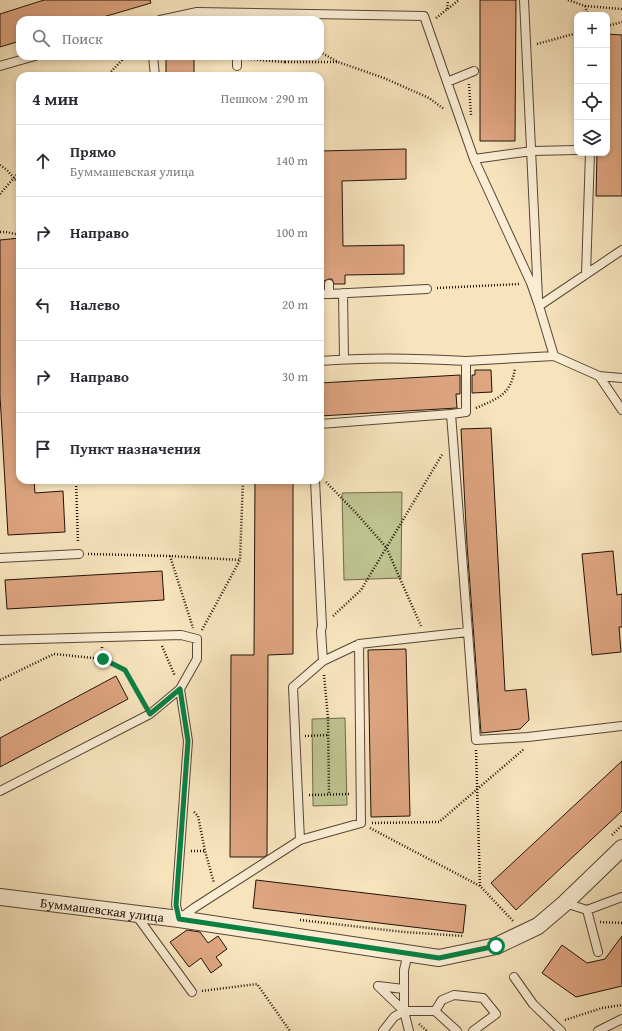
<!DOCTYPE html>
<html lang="ru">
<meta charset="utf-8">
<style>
:root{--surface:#fff;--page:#f7f7f7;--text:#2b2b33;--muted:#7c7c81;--line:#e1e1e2}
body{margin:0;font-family:"Gentium Book Plus",serif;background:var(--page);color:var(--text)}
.controls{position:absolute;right:12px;top:12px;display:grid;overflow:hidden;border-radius:8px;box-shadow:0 2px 6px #0003}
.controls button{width:36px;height:36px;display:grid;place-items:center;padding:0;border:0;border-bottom:1px solid var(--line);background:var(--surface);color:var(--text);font:20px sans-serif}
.stop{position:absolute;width:12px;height:12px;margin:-9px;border:3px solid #0b8043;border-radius:50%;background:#fff}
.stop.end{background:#0b8043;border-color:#fff;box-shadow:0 1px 4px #0008}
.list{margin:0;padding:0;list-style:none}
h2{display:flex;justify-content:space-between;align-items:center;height:52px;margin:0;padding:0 16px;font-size:17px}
h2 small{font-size:13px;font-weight:400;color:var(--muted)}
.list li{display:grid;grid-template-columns:26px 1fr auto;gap:12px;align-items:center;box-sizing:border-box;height:72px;padding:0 16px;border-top:1px solid var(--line)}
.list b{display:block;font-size:15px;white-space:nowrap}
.list p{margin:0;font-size:13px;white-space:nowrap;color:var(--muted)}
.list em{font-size:13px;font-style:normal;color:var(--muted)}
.icon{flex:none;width:22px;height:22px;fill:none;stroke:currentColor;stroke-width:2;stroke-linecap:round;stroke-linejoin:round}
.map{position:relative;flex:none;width:622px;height:1031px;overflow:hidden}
.search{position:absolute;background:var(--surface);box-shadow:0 2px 6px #0003;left:16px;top:16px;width:308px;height:44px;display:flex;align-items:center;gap:10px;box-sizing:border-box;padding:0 14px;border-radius:12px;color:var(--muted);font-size:15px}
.panel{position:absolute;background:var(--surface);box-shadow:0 2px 6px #0003;left:16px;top:72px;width:308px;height:412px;border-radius:12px}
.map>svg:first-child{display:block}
.green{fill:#bec490;stroke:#706b4c}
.building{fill:#dea581;stroke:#221208}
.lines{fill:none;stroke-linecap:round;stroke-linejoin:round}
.lane-casing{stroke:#574635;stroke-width:10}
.street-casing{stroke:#574635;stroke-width:18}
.path{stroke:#221208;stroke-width:2.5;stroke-dasharray:1 2;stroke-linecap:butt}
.lane{stroke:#faedd4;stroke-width:8}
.street{stroke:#faedd4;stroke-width:16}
.route{stroke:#0b8043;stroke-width:5}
.labels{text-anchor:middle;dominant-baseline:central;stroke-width:3.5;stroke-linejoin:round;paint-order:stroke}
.street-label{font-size:13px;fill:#221208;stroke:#faedd4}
</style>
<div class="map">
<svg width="622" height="1031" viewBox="0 0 622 1031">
<rect width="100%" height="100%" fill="#f7e4bd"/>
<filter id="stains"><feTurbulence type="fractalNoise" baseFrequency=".005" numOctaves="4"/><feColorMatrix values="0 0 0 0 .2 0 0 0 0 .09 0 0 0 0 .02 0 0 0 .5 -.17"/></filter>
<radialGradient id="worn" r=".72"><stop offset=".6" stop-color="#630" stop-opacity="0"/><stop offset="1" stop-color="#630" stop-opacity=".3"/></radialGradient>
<!-- green -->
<path class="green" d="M402,492L401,578L344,580L342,493Z
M345,718L347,805L313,806L312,719Z"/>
<!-- building -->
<path class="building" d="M44,0H150L151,3L93,20H20V41L0,47V14Z
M480,0H516L515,141H480Z
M607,34L622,35V196H596L597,153H607Z
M166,56H194V76H166Z
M406,149V179L342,181L343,246L404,245V274L345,275V284H334L332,279H329L324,281V284H320V151Z
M20,238V480H34L35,493L63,491L65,532L8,535L0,396V240Z
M475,370H491L492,392L472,393V375H475Z
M460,375V394H456L457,408L320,416V383Z
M491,428L505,691L526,689L529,720L520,729L481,733L467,545L461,429Z
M255,480H293V654L268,655L267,855L264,857H230L231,655H254Z
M613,551L617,595L622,594V627H619L621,652L592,655L582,554Z
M162,571L164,600L7,609L5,580Z
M406,649L410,816L371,817L368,650Z
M116,676L128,699L0,767V738Z
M622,761V811L516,910L491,883Z
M256,880L466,905L463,933L253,908Z
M187,930L200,932L208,943L218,936L227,949L216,957L222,965L211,973L201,958L189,967L170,942Z
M622,936V986L576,997L542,973L562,945L587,963L605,959Z"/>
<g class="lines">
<!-- lane casing -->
<g class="lane-casing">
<path id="lane" d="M524,0L538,298
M160,20L197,12L424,16L474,159L531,283L539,306
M153,56L155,76
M237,56V66
M0,66L35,56
M447,82L474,71
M474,159L532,151L577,150
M622,250L539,306L554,356L599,376L622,410
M586,274L590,153
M329,284V294L427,289
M343,293L344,359
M320,294H329
M320,361C369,357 417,358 466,361
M599,376L622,378
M320,424L451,414
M315,480L322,626L321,631L323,661
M0,558L79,554
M468,632L476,740L528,737L622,726
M0,640L181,635L197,639V659L180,689L150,714L0,791
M180,689L188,741L176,905L179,919L194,908L300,840L293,687L323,661L359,644L468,632L451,414L466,412V361L554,356
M300,840L361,823L359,644
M565,903L587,910L598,952
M587,910L622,897
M136,915L192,992
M408,953L404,970V1011L409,1031
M514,977L533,1004L561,1031
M404,989L378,986L404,1011
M435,1011L442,1000L454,995L483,998L496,1014L473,1031
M383,1031L394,1017L404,1011H435L457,1031
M598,1031L622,1019"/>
</g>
<!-- street casing -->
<g class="street-casing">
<g id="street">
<path id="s1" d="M0,897L179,919L439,958L496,946L538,926L565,903L622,848"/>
</g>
</g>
<!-- path -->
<path class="path" d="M568,0L585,6L622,9
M585,6L588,15
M447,9L448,0
M436,18L459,0
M607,26L622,22
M537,44L577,33
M320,52L338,62L384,78L429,98L444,109
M285,56V62H337
M248,59L285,62
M107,76L122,60L121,56
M469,84L471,115
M0,165L7,170L20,185
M0,194L20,171
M0,232H6L20,235
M437,288L520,284
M476,408C499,398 510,395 515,369
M76,480L78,543
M326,482L356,513L386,547L421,626
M88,554L170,556L240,560
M170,556L193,628
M333,616L361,590L443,453
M202,630L240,560L243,480
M162,646L175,676
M102,647L103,659
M324,675L328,718L329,795
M0,680L54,654L103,659L125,670L145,705
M305,736L329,735
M476,750L480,886L514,922
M309,795L350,794
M194,812L198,816L205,851L214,883
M372,823L439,822L524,749
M370,828L480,886
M612,835L622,825
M191,851H205
M300,920L404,932L464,936
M600,922L622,923
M202,991L257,984L290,1031
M565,1020L602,1008L622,1005
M419,1024L427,1031"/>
<!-- lane -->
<use href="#lane" class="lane"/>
<!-- street -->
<use href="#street" class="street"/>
</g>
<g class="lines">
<!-- route -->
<path class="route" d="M103,659L125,670L150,714L180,689L188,741L176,905L179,919L439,958L496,946"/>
</g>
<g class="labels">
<!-- street labels -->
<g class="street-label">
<text stroke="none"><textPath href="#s1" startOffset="103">Буммашевская улица</textPath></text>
</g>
</g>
<rect width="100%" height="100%" filter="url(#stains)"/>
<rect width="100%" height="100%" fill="url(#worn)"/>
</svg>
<div class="controls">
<button>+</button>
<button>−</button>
<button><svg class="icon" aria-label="locate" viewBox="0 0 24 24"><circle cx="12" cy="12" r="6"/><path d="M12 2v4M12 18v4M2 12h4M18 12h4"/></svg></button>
<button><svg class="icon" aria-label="layers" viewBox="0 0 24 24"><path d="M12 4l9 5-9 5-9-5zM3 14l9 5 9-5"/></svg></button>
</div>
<div class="stop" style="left:496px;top:946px"></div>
<div class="stop end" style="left:103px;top:659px"></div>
<div class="search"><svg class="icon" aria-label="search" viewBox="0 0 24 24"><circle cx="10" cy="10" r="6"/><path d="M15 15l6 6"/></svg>Поиск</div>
<section class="panel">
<h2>4 мин<small>Пешком · 290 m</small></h2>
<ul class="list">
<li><svg class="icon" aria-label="ahead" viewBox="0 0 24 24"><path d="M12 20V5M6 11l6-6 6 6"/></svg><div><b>Прямо</b><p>Буммашевская улица</p></div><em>140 m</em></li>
<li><svg class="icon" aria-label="right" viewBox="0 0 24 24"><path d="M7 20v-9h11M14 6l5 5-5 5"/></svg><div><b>Направо</b></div><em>100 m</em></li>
<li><svg class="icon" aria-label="left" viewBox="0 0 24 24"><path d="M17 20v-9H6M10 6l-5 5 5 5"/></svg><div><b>Налево</b></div><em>20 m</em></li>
<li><svg class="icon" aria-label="right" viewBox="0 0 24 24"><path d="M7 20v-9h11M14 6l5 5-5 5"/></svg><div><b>Направо</b></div><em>30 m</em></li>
<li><svg class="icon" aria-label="arrive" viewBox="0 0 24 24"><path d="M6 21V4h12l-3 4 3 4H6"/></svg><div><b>Пункт назначения</b></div></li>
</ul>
</section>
</div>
